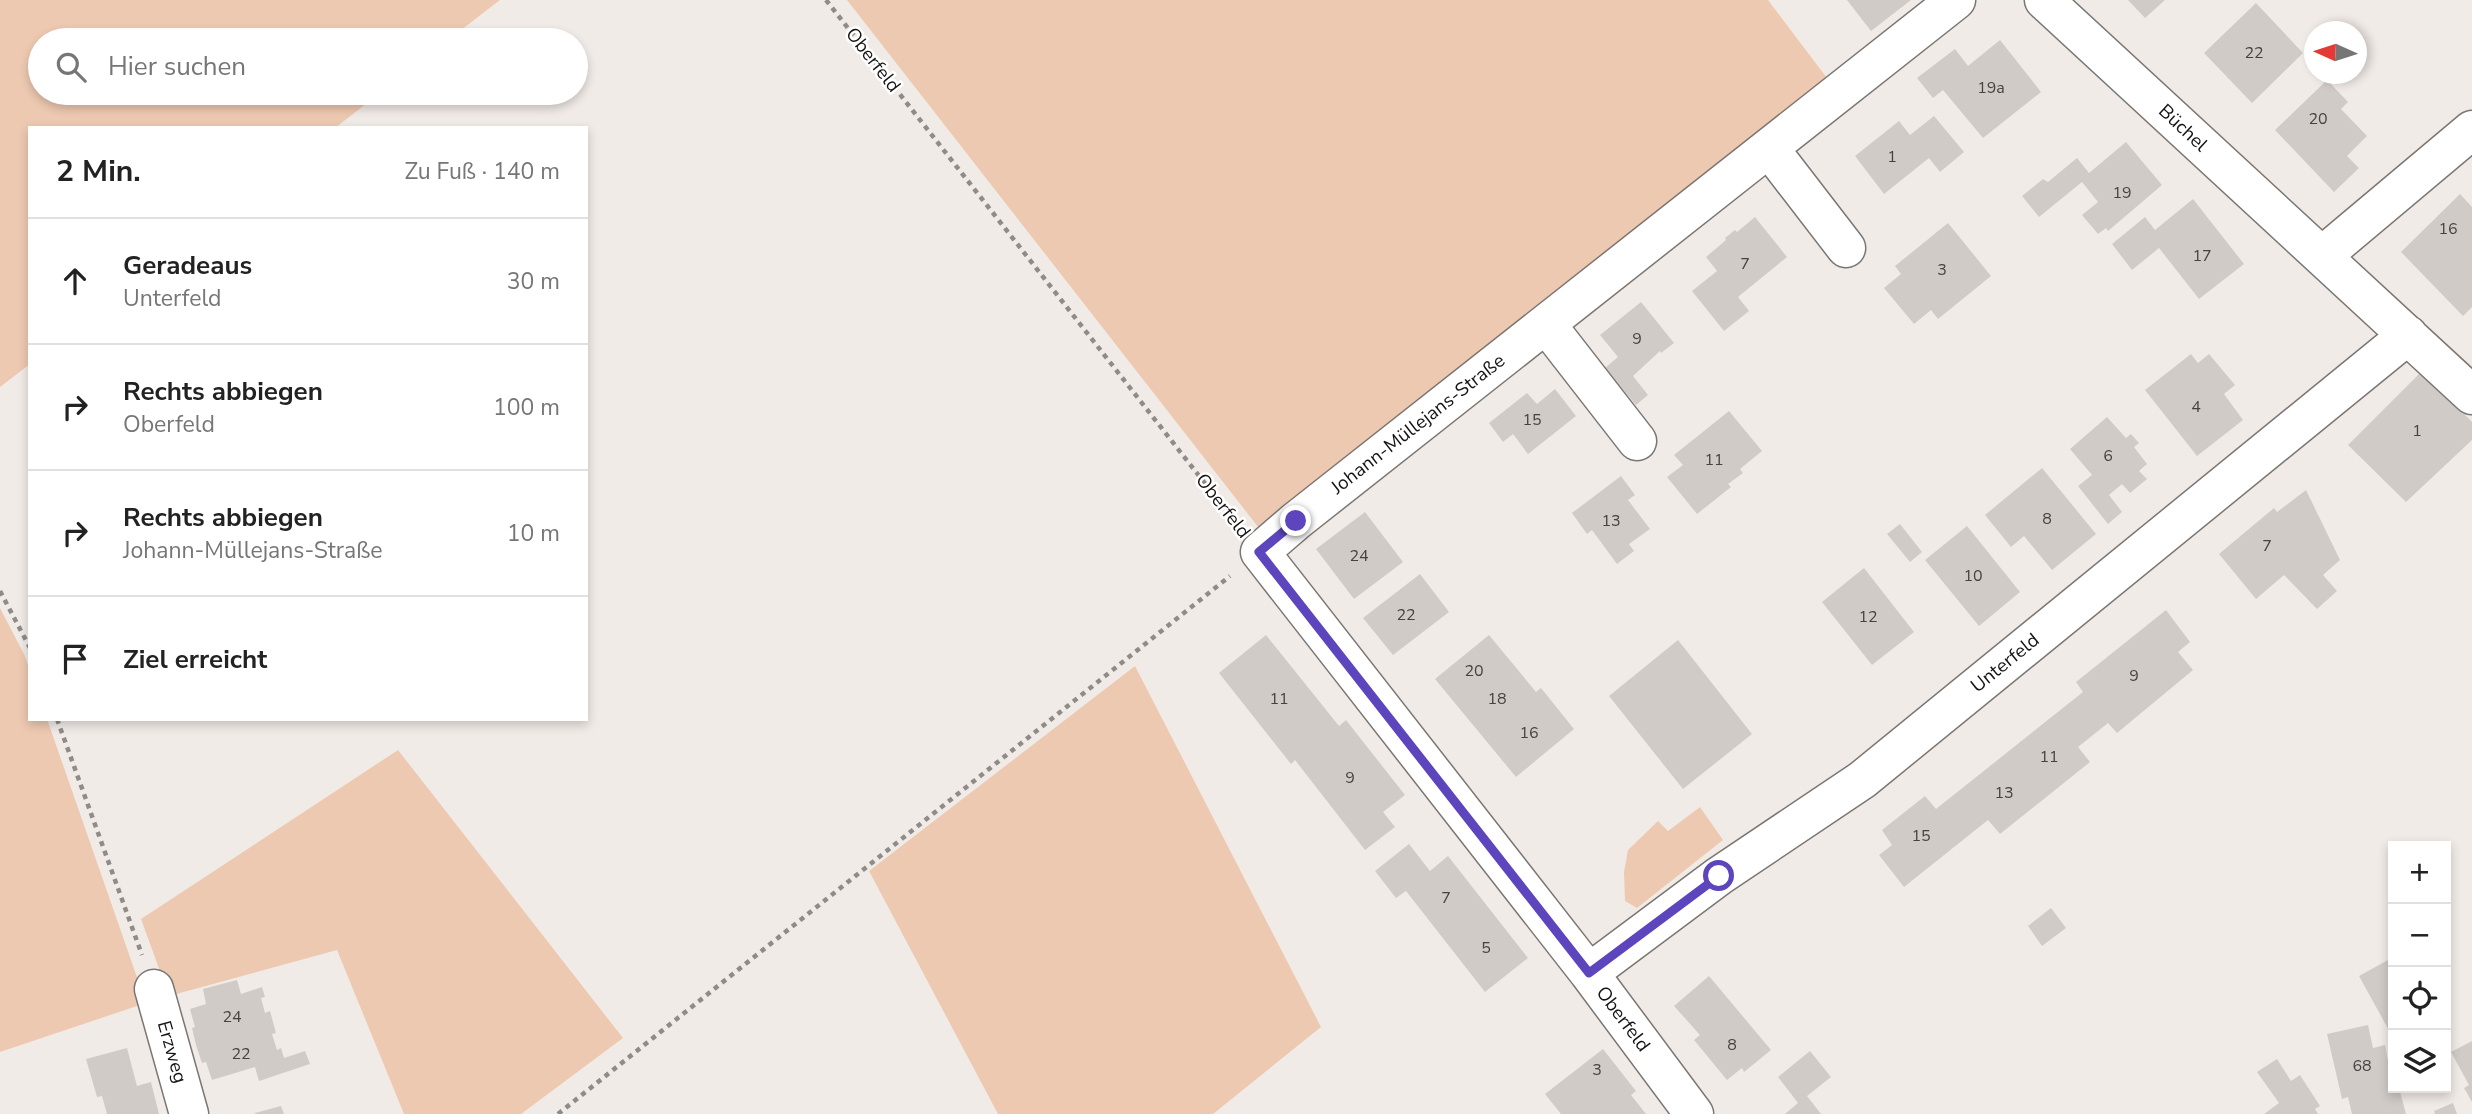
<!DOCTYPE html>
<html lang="de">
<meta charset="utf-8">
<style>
:root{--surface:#fff;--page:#f2f2f2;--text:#222;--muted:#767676;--line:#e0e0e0}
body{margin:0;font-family:"Nunito Sans",sans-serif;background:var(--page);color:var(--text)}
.controls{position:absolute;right:21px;bottom:21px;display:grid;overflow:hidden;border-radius:0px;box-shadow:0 4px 10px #0003}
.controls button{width:63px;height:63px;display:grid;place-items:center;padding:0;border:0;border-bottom:2px solid var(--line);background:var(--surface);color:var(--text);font:35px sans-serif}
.compass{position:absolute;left:2304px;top:21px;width:63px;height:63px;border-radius:50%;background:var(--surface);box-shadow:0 4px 10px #0003;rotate:273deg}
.stop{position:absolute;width:21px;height:21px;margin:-16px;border:5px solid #5d45bd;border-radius:50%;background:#fff}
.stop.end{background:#5d45bd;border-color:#fff;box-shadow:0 2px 7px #0008}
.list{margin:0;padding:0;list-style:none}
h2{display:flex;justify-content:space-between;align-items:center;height:91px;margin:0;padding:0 28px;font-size:30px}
h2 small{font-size:23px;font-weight:400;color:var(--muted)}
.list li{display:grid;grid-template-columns:46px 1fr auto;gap:21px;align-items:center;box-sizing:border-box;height:126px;padding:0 28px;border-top:2px solid var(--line)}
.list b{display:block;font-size:26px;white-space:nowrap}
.list p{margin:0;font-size:23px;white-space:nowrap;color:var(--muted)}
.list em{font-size:23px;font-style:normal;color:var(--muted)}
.icon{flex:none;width:38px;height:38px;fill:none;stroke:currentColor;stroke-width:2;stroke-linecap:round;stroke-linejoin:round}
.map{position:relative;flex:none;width:2472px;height:1114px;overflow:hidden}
.search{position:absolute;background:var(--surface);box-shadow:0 4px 10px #0003;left:28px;top:28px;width:560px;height:77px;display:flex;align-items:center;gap:18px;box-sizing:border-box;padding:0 24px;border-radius:38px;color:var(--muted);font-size:26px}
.panel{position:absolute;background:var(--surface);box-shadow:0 4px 10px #0003;left:28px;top:126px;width:560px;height:595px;border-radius:0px}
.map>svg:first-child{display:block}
.green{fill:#eec9b1}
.building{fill:#d1cbc7}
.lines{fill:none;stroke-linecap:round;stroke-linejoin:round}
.minor-casing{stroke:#7c7673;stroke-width:41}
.path{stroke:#8f8b88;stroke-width:4.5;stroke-dasharray:5 5;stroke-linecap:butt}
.minor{stroke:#fff;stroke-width:38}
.route{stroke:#5d45bd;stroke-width:9}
.labels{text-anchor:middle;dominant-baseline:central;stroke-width:5;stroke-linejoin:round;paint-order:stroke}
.number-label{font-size:16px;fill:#454240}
.street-label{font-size:19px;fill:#161413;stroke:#fff}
</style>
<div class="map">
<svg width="2472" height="1114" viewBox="0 0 2472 1114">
<rect width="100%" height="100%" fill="#f1ebe7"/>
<!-- green -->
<path class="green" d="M0,0H500L448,40H40V93H380L335,128H30V364L0,387Z
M847,0H1768L1833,86L1262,532Z
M0,608L24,654L30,670V719H47L146,1003L0,1052Z
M1135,666L1321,1027L1213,1114H998L869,871Z
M398,750L623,1038L521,1114H404L337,950L169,996L141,919Z
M1700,807L1723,840L1637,908L1625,901L1624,872L1628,850L1658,821L1668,831Z"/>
<!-- building -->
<path class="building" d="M1847,0H1911L1871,31Z
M2128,0H2165L2145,18Z
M2256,3L2303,53L2252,103L2204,53Z
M2000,40L2041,92L1983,138L1943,90L1933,98L1917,78L1955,49L1968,66Z
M2327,80L2348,102L2341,109L2367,136L2347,156L2359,168L2334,192L2275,130Z
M1934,116L1964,152L1940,172L1929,158L1884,194L1855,156L1899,121L1910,135Z
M2126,142L2162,185L2108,231L2106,228L2098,234L2082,215L2098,202L2082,182L2039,217L2022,196L2043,179L2048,182L2077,158L2089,173Z
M2460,194L2472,207V307L2463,316L2401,252Z
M2193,199L2244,264L2199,299L2159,248L2132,270L2112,244L2145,217L2155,230Z
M1755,217L1787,257L1738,297L1749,311L1724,331L1692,291L1717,271L1706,257L1726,240L1725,238L1735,230L1737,232Z
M1948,223L1991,276L1938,319L1931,310L1914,324L1884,288L1901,274L1895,266Z
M1641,302L1674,343L1661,353L1660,351L1633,376L1648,395L1636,405L1605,368L1618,357L1600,335Z
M2191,354L2198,363L2209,354L2235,385L2224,394L2243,420L2197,456L2145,390Z
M2422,371L2472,422V440L2406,502L2348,445Z
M1555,389L1576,416L1528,454L1513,434L1503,442L1489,423L1527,393L1537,404Z
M1729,411L1762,451L1740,469L1743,473L1728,484L1731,487L1697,514L1667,477L1683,465L1674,455Z
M2107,417L2126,438L2131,434L2139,443L2134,447L2147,464L2139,471L2147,479L2130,493L2122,484L2109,495L2122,512L2108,524L2078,486L2092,475L2070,449Z
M2042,468L2096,534L2052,570L2024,536L2011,547L1985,515Z
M1621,476L1635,495L1628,500L1650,529L1629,544L1634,551L1617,564L1592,530L1587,534L1572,513Z
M2306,490L2340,560L2323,575L2337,591L2317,609L2284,575L2256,599L2219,554L2274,508L2277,512Z
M1365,512L1403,562L1354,599L1316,549Z
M1900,524L1922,552L1910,562L1887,534Z
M1967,526L2020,592L1979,626L1925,560Z
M1864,568L1914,632L1872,665L1822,602Z
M1420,574L1449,612L1393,655L1363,618Z
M2166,610L2190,642L2178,652L2193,670L2117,733L2108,723L2078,747L2090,762L2000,834L1988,820L1904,887L1879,855L1892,845L1882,830L1925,796L1936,809L2083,692L2076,682Z
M1266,635L1339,726L1346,720L1405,795L1383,812L1395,827L1365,850L1295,760L1291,764L1219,673Z
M1489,635L1536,692L1541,688L1574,729L1516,777L1435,679Z
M1678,640L1752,734L1683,789L1609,696Z
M1409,844L1430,871L1448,856L1528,958L1485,992L1406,891L1396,898L1375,871Z
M2051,908L2066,928L2042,946L2028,926Z
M2388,960L2393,970V1033L2391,1034L2359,976Z
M1709,976L1771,1050L1744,1072L1742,1068L1727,1080L1694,1040L1700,1035L1674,1006Z
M237,980L241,994L262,987L265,997L261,998L265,1013L270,1011L276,1033L272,1034L277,1050L281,1048L284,1058L305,1051L310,1064L259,1081L255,1067L212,1080L206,1062L202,1063L196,1045L192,1028L195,1027L190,1009L206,1004L203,989Z
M2368,1025L2373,1048L2385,1045L2393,1088H2399L2406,1114H2352L2348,1097L2342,1099L2327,1034Z
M2472,1041V1102L2464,1088L2469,1085L2451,1052Z
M127,1048L137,1086L151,1082L159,1114H107L102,1096L97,1097L86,1059Z
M1603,1049L1636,1091L1631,1095L1646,1114H1561L1545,1094Z
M1810,1051L1831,1077L1807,1096L1821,1114H1785L1798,1103L1778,1077Z
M2277,1059L2291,1081L2300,1075L2320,1106L2315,1109L2318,1114H2264L2279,1103L2257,1072Z
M2453,1103L2457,1114H2435L2434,1111Z
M281,1106L284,1114H255V1113Z"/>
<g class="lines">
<!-- minor casing -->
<g class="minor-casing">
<path id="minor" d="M2044,0L2472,395
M1769,148L1846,248
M2322,256L2472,130
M1546,324L1637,441
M1589,973L1719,876L1862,780L2408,335
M154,989L189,1114
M1694,1114L1589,973L1260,552L1296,521L1956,0"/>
</g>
<!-- path -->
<path class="path" d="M826,0L1236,523
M0,591L30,648
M57,719L142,955
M558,1114L1230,576"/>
<!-- minor -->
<use href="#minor" class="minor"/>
</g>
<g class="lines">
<!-- route -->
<path class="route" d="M1296,521L1259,552L1589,973L1719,876"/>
</g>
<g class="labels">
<!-- number labels -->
<g class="number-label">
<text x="2254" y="53">22</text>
<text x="1991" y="88">19a</text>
<text x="2318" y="119">20</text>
<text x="1892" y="157">1</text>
<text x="2122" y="193">19</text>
<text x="2448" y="229">16</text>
<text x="2202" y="256">17</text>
<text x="1745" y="264">7</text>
<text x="1942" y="270">3</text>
<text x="1637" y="339">9</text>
<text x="2196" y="407">4</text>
<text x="1532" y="420">15</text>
<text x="2417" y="431">1</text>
<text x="2108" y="456">6</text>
<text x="1714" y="460">11</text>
<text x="2047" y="519">8</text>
<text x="1611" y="521">13</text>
<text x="2267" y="546">7</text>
<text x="1359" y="556">24</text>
<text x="1973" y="576">10</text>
<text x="1406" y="615">22</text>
<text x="1868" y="617">12</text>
<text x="1474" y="671">20</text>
<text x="2134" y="676">9</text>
<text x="1279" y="699">11</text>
<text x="1497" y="699">18</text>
<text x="1529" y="733">16</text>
<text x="2049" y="757">11</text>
<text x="1350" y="778">9</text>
<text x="2004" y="793">13</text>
<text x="1921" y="836">15</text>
<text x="1446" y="898">7</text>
<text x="1486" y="948">5</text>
<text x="232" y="1017">24</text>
<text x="1732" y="1045">8</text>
<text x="241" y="1054">22</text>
<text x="2362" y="1066">68</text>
<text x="1597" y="1070">3</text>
</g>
<!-- street labels -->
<g class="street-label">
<text transform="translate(873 60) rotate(52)">Oberfeld</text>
<text transform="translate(2183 128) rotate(43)">Büchel</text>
<text transform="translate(1418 424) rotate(-38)">Johann-Müllejans-Straße</text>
<text transform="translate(1223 506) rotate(52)">Oberfeld</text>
<text transform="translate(2005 663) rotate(-39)">Unterfeld</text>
<text transform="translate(1623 1019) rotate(53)">Oberfeld</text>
<text transform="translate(172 1052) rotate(74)">Erzweg</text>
</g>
</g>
</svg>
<div class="controls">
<button>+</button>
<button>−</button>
<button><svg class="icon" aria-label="locate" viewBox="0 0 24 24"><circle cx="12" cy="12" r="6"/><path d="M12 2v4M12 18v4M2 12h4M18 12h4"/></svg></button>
<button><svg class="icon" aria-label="layers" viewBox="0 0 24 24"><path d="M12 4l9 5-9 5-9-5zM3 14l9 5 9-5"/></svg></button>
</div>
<svg class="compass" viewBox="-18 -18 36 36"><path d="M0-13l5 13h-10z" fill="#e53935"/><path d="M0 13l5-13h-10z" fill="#767676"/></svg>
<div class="stop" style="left:1719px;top:876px"></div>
<div class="stop end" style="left:1296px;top:521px"></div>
<div class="search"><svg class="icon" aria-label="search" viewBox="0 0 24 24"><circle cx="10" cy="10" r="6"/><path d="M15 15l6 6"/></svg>Hier suchen</div>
<section class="panel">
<h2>2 Min.<small>Zu Fuß · 140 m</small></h2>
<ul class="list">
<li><svg class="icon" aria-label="ahead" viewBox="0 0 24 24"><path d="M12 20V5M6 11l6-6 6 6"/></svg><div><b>Geradeaus</b><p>Unterfeld</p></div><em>30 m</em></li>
<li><svg class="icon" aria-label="right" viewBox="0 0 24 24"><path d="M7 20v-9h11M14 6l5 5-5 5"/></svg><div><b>Rechts abbiegen</b><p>Oberfeld</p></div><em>100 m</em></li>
<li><svg class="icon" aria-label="right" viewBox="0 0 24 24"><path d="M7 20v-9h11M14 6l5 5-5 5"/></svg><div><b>Rechts abbiegen</b><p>Johann-Müllejans-Straße</p></div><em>10 m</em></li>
<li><svg class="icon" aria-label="arrive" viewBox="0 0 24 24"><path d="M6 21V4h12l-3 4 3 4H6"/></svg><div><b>Ziel erreicht</b></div></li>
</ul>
</section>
</div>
